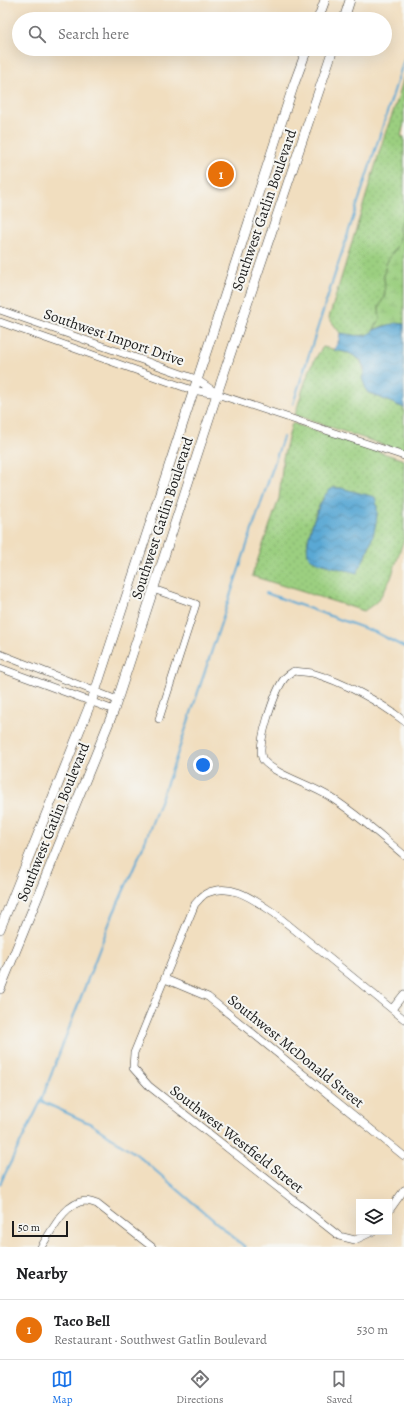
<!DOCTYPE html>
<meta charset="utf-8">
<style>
:root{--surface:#fff;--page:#f2f2f2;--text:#202124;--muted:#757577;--line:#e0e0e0;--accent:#1a73e8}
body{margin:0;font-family:Alegreya,serif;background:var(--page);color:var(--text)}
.controls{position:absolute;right:12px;bottom:12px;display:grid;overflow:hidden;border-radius:0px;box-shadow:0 4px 16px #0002}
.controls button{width:36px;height:36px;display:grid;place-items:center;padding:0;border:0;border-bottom:1px solid var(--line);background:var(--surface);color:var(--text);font:20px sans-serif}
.scale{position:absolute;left:12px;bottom:10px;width:56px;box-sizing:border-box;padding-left:4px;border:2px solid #1c1c1c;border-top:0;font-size:11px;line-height:14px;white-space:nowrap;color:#1c1c1c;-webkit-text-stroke:3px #f6f6f2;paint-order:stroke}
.you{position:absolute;left:203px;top:765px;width:14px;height:14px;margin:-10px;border:3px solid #fff;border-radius:50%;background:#1a73e8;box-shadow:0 0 0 6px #1a73e833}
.badge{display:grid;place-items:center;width:26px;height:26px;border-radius:50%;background:var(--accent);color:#fff;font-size:13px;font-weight:700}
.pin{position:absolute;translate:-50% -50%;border:2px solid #fff;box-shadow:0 1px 4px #0006}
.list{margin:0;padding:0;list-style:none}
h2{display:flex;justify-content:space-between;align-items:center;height:52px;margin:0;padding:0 16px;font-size:17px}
h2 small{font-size:13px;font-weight:400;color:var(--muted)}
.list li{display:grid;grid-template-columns:26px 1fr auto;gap:12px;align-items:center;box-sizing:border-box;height:60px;padding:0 16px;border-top:1px solid var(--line)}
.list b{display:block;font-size:15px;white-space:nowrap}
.list p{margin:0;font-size:13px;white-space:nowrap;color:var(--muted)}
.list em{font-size:13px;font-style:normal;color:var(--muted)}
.icon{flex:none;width:22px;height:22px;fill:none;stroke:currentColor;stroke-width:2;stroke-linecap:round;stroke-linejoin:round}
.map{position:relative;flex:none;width:404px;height:1247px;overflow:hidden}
.search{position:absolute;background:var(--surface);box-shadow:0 4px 16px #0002;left:12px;right:12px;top:12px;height:44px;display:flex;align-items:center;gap:10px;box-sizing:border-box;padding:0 14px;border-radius:22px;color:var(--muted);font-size:15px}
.sheet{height:112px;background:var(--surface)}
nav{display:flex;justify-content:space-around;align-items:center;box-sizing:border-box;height:56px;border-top:1px solid var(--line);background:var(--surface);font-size:11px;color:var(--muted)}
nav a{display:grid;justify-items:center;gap:2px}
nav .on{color:var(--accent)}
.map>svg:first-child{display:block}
.grass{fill:url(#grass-dots);stroke:#5c764e;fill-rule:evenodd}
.wetland{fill:url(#wetland-marsh);stroke:#5c764e}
.water{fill:url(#water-waves);stroke:#3b6278}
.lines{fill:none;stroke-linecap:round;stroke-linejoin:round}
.stream{stroke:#5aa8d4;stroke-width:2}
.minor-casing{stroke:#3c3934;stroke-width:8}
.major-casing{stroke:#3c3934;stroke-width:10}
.minor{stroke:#fff;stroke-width:7}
.major{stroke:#fff;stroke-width:9}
.labels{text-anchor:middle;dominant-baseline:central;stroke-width:4;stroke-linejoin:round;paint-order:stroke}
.street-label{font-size:15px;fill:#1c1c1c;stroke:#f6f6f2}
</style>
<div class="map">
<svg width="404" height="1247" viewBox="0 0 404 1247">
<defs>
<pattern id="grass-dots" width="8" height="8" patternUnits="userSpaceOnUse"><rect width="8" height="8" fill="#9bcf80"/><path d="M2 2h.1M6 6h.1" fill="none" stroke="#85b16e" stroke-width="1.8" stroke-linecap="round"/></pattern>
<pattern id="wetland-marsh" width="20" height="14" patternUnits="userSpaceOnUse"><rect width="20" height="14" fill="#9bcf80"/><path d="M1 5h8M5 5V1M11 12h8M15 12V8" fill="none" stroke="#85b16e"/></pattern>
<pattern id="water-waves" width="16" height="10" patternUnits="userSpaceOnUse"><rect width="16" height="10" fill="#5aa8d4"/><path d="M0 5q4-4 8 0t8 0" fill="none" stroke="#4a88ab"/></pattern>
</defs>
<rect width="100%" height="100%" fill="#f6f6f2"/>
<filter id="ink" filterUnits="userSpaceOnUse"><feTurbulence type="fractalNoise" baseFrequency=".025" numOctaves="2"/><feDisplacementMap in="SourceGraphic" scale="8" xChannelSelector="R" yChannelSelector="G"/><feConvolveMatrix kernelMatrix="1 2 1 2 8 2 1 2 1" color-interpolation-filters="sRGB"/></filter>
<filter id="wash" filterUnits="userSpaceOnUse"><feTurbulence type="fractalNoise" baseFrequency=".012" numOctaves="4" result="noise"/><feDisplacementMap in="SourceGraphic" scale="16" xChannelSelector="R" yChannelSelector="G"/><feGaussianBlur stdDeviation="0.9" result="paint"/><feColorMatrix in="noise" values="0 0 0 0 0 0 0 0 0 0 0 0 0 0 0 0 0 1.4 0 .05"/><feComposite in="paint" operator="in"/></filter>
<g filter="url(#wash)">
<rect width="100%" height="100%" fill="#f1debf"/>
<!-- grass -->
<path class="grass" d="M404,77V123L401,136L404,137V213L399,227L400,233L399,242L386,264L384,274L385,294L379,308L380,319L371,334L357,336L340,333L329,318L384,137L396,104Z
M323,347C360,355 363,353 367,392L404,408V452L295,415C302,393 308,366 323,347Z
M292,423L404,460V539L391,578L378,601L364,611L252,576L279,499L283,458ZM333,488H341L377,514L367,555L307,542C313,524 317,499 333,488Z"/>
<!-- wetland -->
<path class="wetland" d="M404,213V324L383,326L374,330L380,319L379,308L385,294L384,274L386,264L399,242L400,233L399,227Z"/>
<!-- water -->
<path class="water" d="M396,323L404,324V408L367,392L362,378L365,370L361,360L349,353L334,350L339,340L340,333C350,334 360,338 369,334C371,333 372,331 374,330C381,327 388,325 396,323Z
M333,488H341L375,497C383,519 367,554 357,573C347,570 316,564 310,558C301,548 317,509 323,499C325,494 328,491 333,488Z"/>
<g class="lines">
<!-- stream -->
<path class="stream" d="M293,404L404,60
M266,593L375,632L404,647
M41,1101L91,1124L136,1154L245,1247
M0,1184L41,1101L111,919L143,847L174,764L283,437"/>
</g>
</g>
<g filter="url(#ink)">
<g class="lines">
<!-- minor casing -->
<g class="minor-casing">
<path id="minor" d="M0,310L196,379L215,392
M0,322L192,390L217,394L404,456
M153,589L196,604L159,719
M0,654L117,700
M0,668L114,710
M404,721C379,701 343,682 312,673C306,672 300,672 294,671C291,673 286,676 284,679C275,691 255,747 263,760C275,775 312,785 330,797C356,813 380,835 404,855
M165,979L208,997L404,1156
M392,1009L404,994
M389,1211L404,1190
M372,1232L355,1240L339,1236L149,1086L133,1068L134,1053L195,904C199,900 202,895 207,893C232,882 254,900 274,913L404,1019
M41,1247C52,1231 64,1203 85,1201C89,1201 94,1203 97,1204L152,1247"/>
</g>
<!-- major casing -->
<g class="major-casing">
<path id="major" d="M318,19L325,0
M344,19L350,0
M0,929L95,692L294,84L307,49
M0,989L114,710L217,394L333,49"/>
</g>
<!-- minor -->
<use href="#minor" class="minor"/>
<!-- major -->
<use href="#major" class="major"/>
</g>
</g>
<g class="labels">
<!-- street labels -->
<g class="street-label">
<text transform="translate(264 210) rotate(-71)">Southwest Gatlin Boulevard</text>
<text transform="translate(114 337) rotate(19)">Southwest Import Drive</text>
<text transform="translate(162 518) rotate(-72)">Southwest Gatlin Boulevard</text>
<text transform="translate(53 822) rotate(-68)">Southwest Gatlin Boulevard</text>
<text transform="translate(296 1051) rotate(39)">Southwest McDonald Street</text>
<text transform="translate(237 1139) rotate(38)">Southwest Westfield Street</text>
</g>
</g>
</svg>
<div class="controls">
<button><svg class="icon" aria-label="layers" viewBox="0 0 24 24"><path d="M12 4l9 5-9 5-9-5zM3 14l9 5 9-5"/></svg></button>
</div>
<div class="scale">50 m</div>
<div class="you"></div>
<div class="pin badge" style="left:221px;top:174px;background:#e8710a">1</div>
<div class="search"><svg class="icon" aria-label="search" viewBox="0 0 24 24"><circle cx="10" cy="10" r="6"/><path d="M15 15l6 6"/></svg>Search here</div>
</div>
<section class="sheet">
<h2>Nearby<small></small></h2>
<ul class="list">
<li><span class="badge" style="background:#e8710a">1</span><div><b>Taco Bell</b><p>Restaurant · Southwest Gatlin Boulevard</p></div><em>530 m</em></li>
</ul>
</section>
<nav>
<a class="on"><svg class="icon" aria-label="map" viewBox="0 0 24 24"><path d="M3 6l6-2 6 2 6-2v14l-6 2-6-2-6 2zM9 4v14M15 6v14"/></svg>Map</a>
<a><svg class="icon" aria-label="directions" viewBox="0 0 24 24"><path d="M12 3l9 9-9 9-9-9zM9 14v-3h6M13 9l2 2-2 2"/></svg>Directions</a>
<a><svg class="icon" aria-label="saved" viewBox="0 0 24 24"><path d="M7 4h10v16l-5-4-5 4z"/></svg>Saved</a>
</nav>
